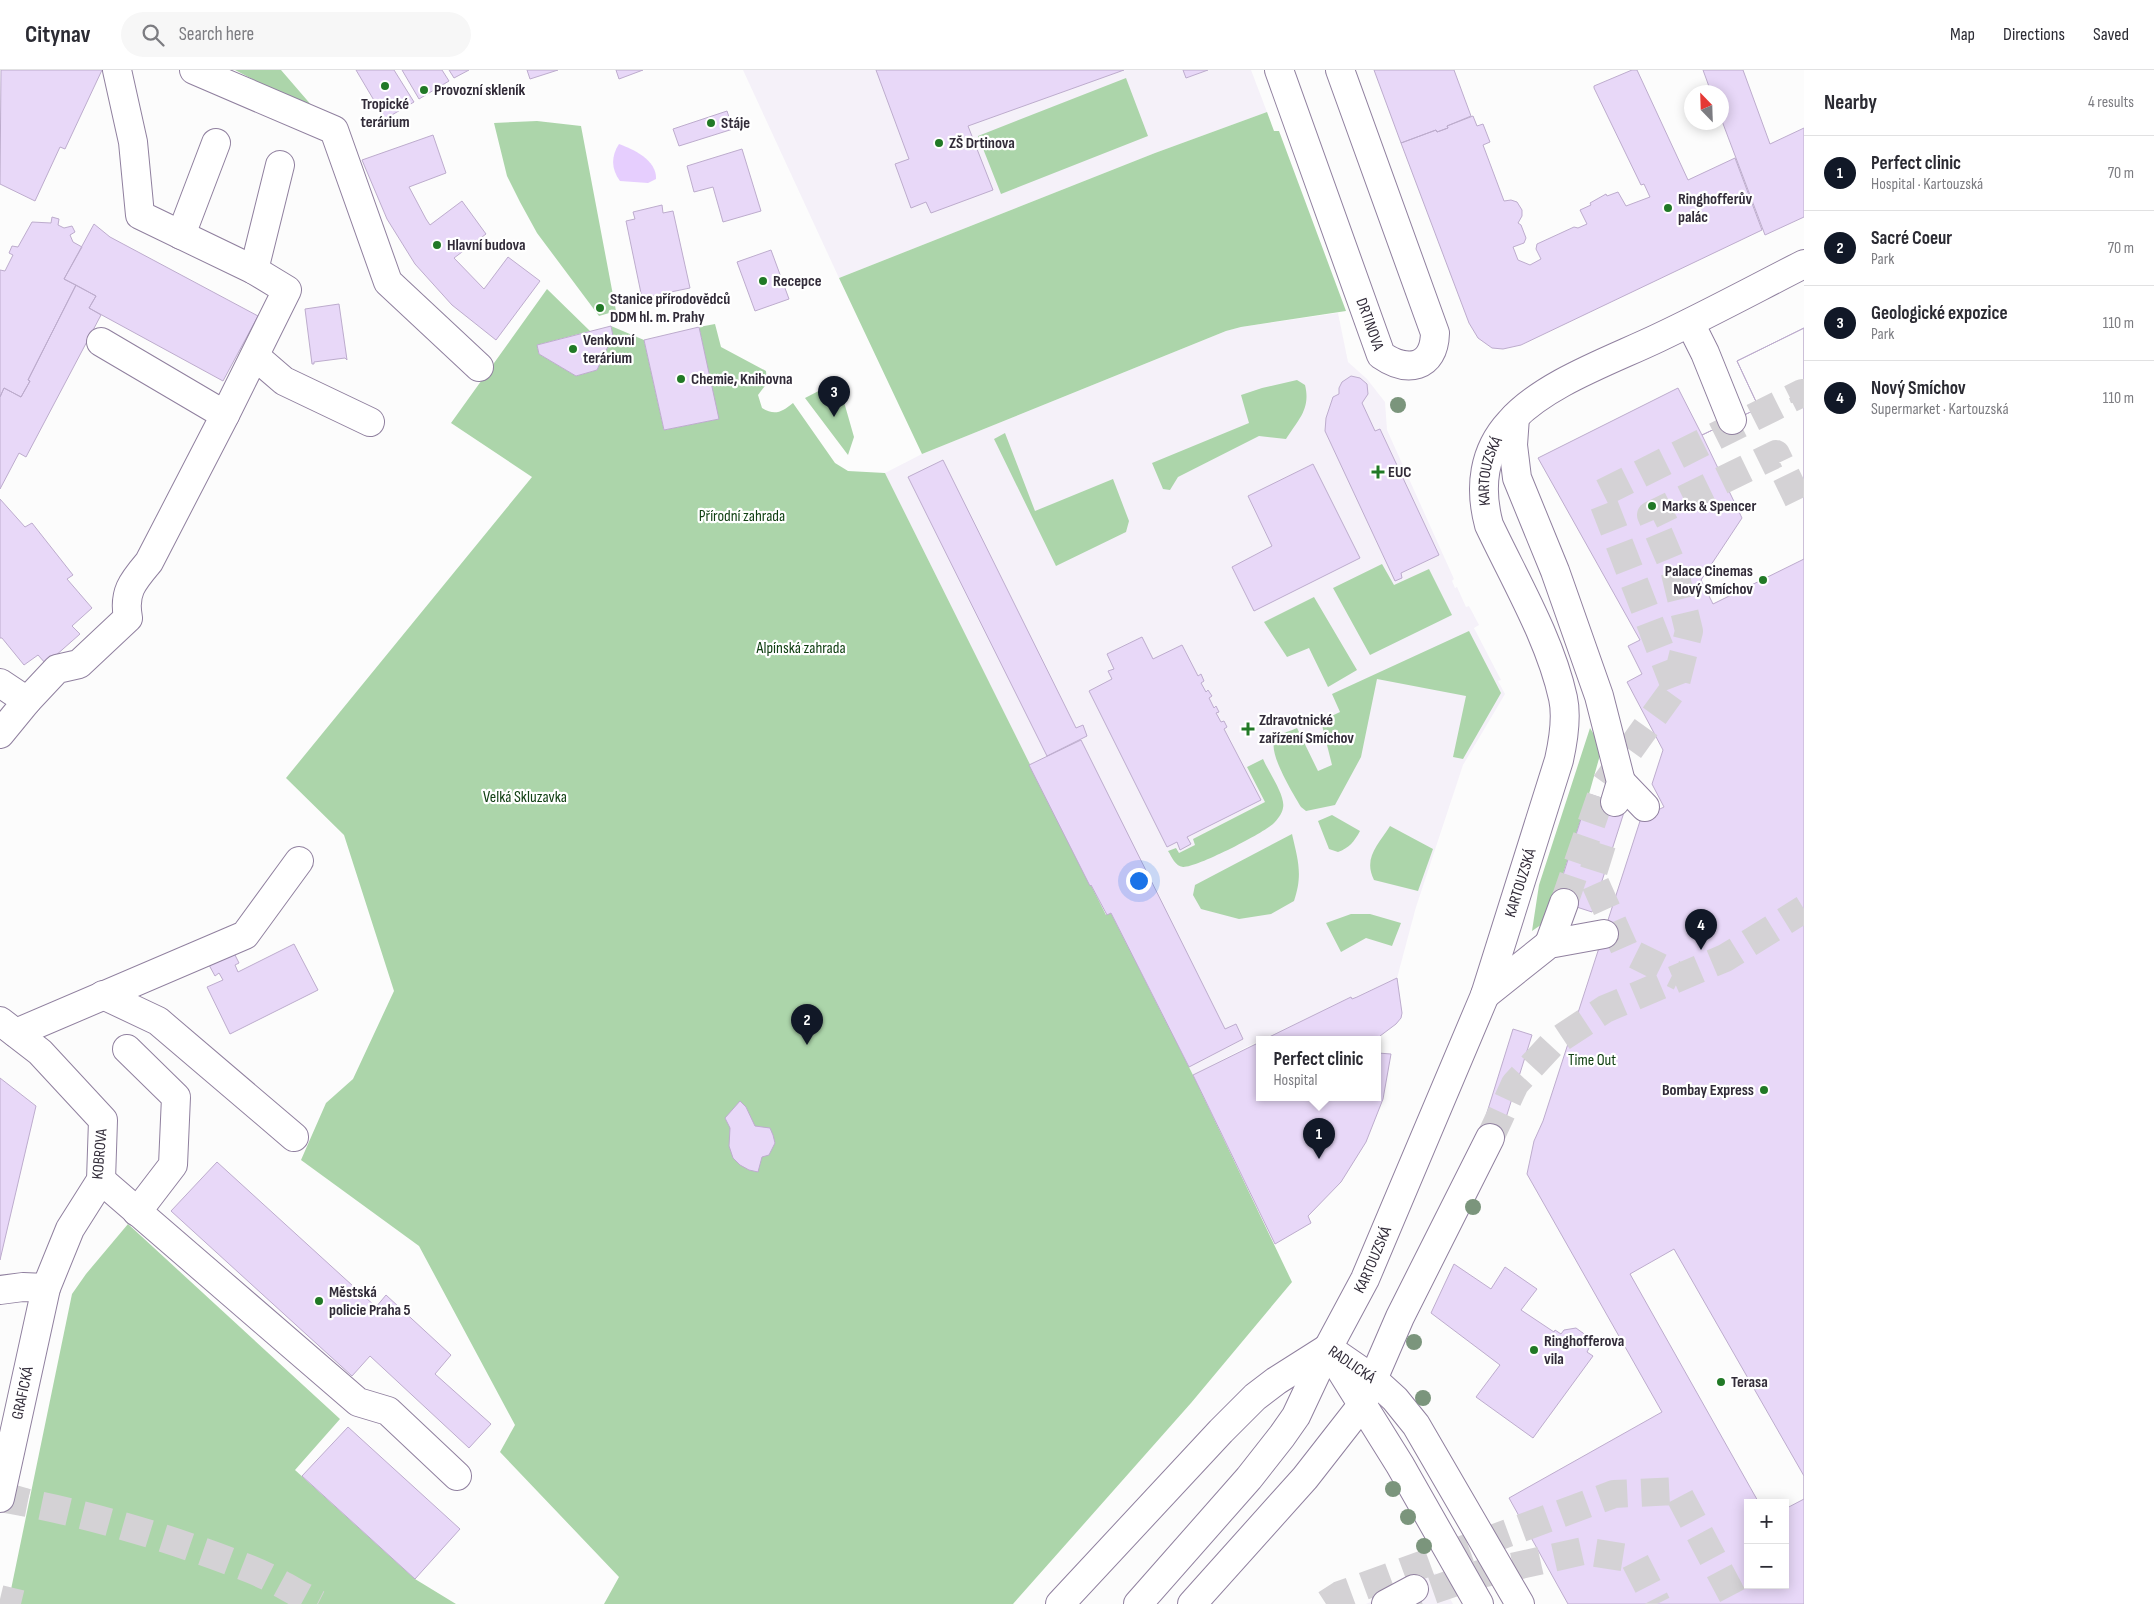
<!DOCTYPE html>
<meta charset="utf-8">
<style>
:root{--surface:#fff;--page:#f7f7f7;--text:#2b2b33;--muted:#7c7c81;--line:#e1e1e2;--accent:#111827}
body{margin:0;font-family:"Sofia Sans Condensed",sans-serif;background:var(--page);color:var(--text)}
.controls{position:absolute;right:15px;bottom:15px;display:grid;overflow:hidden;border-radius:0px;box-shadow:0 2px 12px #0003}
.controls button{width:45px;height:45px;display:grid;place-items:center;padding:0;border:0;border-bottom:1px solid var(--line);background:var(--surface);color:var(--text);font:25px sans-serif}
.compass{position:absolute;left:1684px;top:15px;width:45px;height:45px;border-radius:50%;background:var(--surface);box-shadow:0 2px 12px #0003;rotate:337deg}
.you{position:absolute;left:1138px;top:810px;width:18px;height:18px;margin:-12px;border:4px solid #fff;border-radius:50%;background:#1a73e8;box-shadow:0 0 0 8px #1a73e833}
.badge{display:grid;place-items:center;width:32px;height:32px;border-radius:50%;background:var(--accent);color:#fff;font-size:16px;font-weight:700}
.pin{position:absolute;translate:-50% -41px;filter:drop-shadow(0 1px 2px #0008)}
.pin::after{content:'';position:absolute;top:26px;width:18px;height:15px;background:inherit;clip-path:polygon(0 0,100% 0,50% 100%)}
.popup{position:absolute;left:1256px;top:966px;width:125px;height:65px;box-sizing:border-box;display:grid;place-content:center;border-radius:0px;background:var(--surface);filter:drop-shadow(0 1px 4px #0005);font-size:16px;white-space:nowrap;color:var(--muted)}
.popup b{font-size:19px;color:var(--text)}
.popup::after{content:'';position:absolute;left:50%;top:100%;margin-left:-10px;border:10px solid transparent;border-top-color:var(--surface)}
.list{margin:0;padding:0;list-style:none}
h2{display:flex;justify-content:space-between;align-items:center;height:65px;margin:0;padding:0 20px;font-size:21px}
h2 small{font-size:16px;font-weight:400;color:var(--muted)}
.list li{display:grid;grid-template-columns:32px 1fr auto;gap:15px;align-items:center;box-sizing:border-box;height:75px;padding:0 20px;border-top:1px solid var(--line)}
.list b{display:block;font-size:19px;white-space:nowrap}
.list p{margin:0;font-size:16px;white-space:nowrap;color:var(--muted)}
.list em{font-size:16px;font-style:normal;color:var(--muted)}
.icon{flex:none;width:28px;height:28px;fill:none;stroke:currentColor;stroke-width:2;stroke-linecap:round;stroke-linejoin:round}
.map{position:relative;flex:none;width:1804px;height:1534px;overflow:hidden}
header{display:flex;align-items:center;gap:30px;box-sizing:border-box;height:70px;padding:0 25px;background:var(--surface);border-bottom:1px solid var(--line)}
header strong{font-size:24px}
nav{display:flex;gap:28px;margin-inline-start:auto;font-size:18px}
.search{width:350px;height:45px;background:var(--page);display:flex;align-items:center;gap:12px;box-sizing:border-box;padding:0 18px;border-radius:28px;color:var(--muted);font-size:19px}
main{display:flex}
aside{flex:1;background:var(--surface)}
.map>svg:first-child{display:block}
.built{fill:#f5f1f9}
.green{fill:#acd5aa}
.water{fill:#e6cefe}
.building{fill:#e8d8f8;stroke:#bdaccd;fill-rule:evenodd}
.lines{fill:none;stroke-linecap:round;stroke-linejoin:round}
.minor-tunnel{stroke:#d4d2d5;stroke-width:28;stroke-dasharray:28 14;stroke-linecap:butt}
.highway-tunnel{stroke:#d4d2d5;stroke-width:28;stroke-dasharray:28 14;stroke-linecap:butt}
.minor-casing{stroke:#90809f;stroke-width:30}
.major-casing{stroke:#90809f;stroke-width:30}
.highway-casing{stroke:#90809f;stroke-width:30}
.minor{stroke:#fff;stroke-width:28}
.major{stroke:#fff;stroke-width:28}
.highway{stroke:#fff;stroke-width:28}
.tree{fill:#7b957c}
.poi-dot{fill:#217926;stroke:#fff;stroke-width:2}
.labels{text-anchor:middle;dominant-baseline:central;stroke-width:4.5;stroke-linejoin:round;paint-order:stroke}
.poi-label{font-size:16px;font-weight:bold;fill:#322c39;stroke:#fff;text-anchor:start}
.street-label{font-size:16px;fill:#322c39;stroke:#fff}
.park-label{font-size:16px;fill:#114013;stroke:#fff}
</style>
<header>
<strong>Citynav</strong>
<div class="search"><svg class="icon" aria-label="search" viewBox="0 0 24 24"><circle cx="10" cy="10" r="6"/><path d="M15 15l6 6"/></svg>Search here</div>
<nav><a>Map</a><a>Directions</a><a>Saved</a></nav>
</header>
<main>
<div class="map">
<svg width="1804" height="1534" viewBox="0 0 1804 1534">
<rect width="100%" height="100%" fill="#fcfcfc"/>
<!-- built -->
<path class="built" d="M743,0H1251L1267,42L1155,83L839,208Z
M1338,243L1348,292L1367,309L1385,332L1387,360L1454,509L1452,511L1455,518L1457,517L1466,537L1469,536L1479,555L1474,558L1501,610L1498,611L1505,624L1463,695L1416,837L1397,908L1260,970L1193,1005L1111,843L1107,845L1092,815L1090,816L885,403L922,384L1226,261L1241,257Z
M1436,1503L1453,1534H1366Z"/>
<!-- green -->
<path class="green" d="M235,0H281L319,44Z
M1126,8L1148,66L1001,124L978,66Z
M1267,42L1274,61H1279L1346,241L1241,257L1226,261L922,384L839,208L1155,83Z
M537,51L581,56L616,241L599,246L537,163L520,132L507,106L494,53Z
M547,219L590,261L537,275L539,284L576,306L597,300L613,266L611,256L644,270L664,360L718,349L699,257L715,254L721,277L766,301L767,313L758,325L762,338C775,346 782,342 793,333L835,393L848,401L885,403L1090,815H1091L1106,845L1111,843L1193,1005L1292,1212L1191,1333L1013,1534H604L619,1507L500,1382L515,1355L419,1176L301,1090L326,1033L353,1009L394,921L344,765L286,708L532,407L451,353Z
M1297,310L1305,315C1311,339 1298,350 1286,369L1259,366L1178,407L1170,420L1163,419L1152,393L1249,353L1241,325L1262,318Z
M838,311L854,367L848,385L805,328Z
M1005,363L1035,441L1113,409L1129,451L1126,462L1056,496L994,369Z
M1382,494L1394,515L1429,499L1452,545L1370,585L1333,518Z
M1314,527L1357,600L1328,617L1309,578L1287,587L1264,552Z
M1469,561L1501,623L1463,689L1453,687L1466,626L1377,609L1361,687L1335,735L1306,741L1301,737C1294,725 1265,679 1276,668C1280,663 1291,661 1297,658L1318,701L1332,695L1321,651L1340,642L1332,624Z
M1590,658L1602,678L1589,724L1548,850L1532,861L1539,815Z
M1263,689C1268,701 1286,726 1283,738C1282,744 1277,750 1273,754C1262,764 1196,798 1183,797C1175,796 1172,787 1168,781L1176,778L1179,783L1195,775L1193,769L1265,732L1247,697Z
M1332,745L1360,761C1354,772 1349,778 1338,782L1329,779L1318,751Z
M1390,756L1433,779L1418,821L1374,810C1363,788 1378,775 1390,756Z
M1292,764C1298,790 1303,805 1294,831L1271,844L1239,849L1201,839L1193,825L1195,815Z
M1351,844H1370L1401,853L1392,876L1366,868L1341,882L1326,853Z
M128,1154L340,1349L295,1400L415,1509L456,1534H8L72,1224L86,1204Z"/>
<!-- water -->
<path class="water" d="M619,74C633,79 657,90 656,109L648,113L620,111C611,99 611,86 619,74Z"/>
<!-- building -->
<path class="building" d="M1,0H102L65,79L60,77L35,131L0,114Z
M356,0H394L414,32L385,49Z
M402,0H442L449,11L419,29Z
M449,0H469L454,8Z
M527,0H558L530,9Z
M616,0H643L619,9Z
M876,0H1124L968,56L993,120L931,143L926,132L911,138L895,94L909,89Z
M1183,0H1208L1186,8Z
M1374,0H1454L1471,46L1447,56L1448,58L1437,62L1436,60L1401,73Z
M1632,0H1637L1688,110L1735,88L1762,160L1521,275L1503,279L1492,278L1478,268L1469,253L1401,73L1436,60L1437,62L1448,58L1447,56L1473,46L1477,56L1483,54L1490,72L1483,75L1504,131L1511,130L1517,132L1522,140V146L1518,153L1521,155L1526,168L1524,173L1513,177L1518,190L1530,195L1541,189L1536,179L1537,174L1574,157L1578,158L1587,154L1580,140L1591,135L1590,133L1606,124L1607,126L1618,122L1626,136L1650,127L1644,114L1641,115L1594,18V16Z
M1703,0H1743L1770,74L1804,58V147L1765,165L1722,51V22H1711Z
M727,41L733,59L679,76L673,59Z
M433,65L446,103L409,117L426,149L430,155L462,131L486,164L454,188L484,219L508,187L540,211L496,270L452,235L415,194L387,149L362,90Z
M742,79L761,141L723,152L713,117L694,122L687,96Z
M662,135L663,143L673,141L690,218L642,228L626,151L635,149L633,142Z
M52,147L59,149L58,155L64,158L72,156L75,162L70,165L73,172L82,177L64,209L76,215L28,310L30,311L21,327L4,318L0,327V200L5,201L13,185L9,183L12,176L18,177L32,152L51,153Z
M94,154L110,167L258,246L223,311L89,238L96,226L64,209Z
M771,180L789,229L755,241L737,192Z
M76,215L96,226L89,238L101,245L26,387L19,383L0,419V327L4,318L21,327L30,311L28,310Z
M339,234L347,290L345,288L314,292V294H312L305,239Z
M611,256L613,266L597,300L576,306L539,284L537,275Z
M699,257L719,349L664,360L644,270Z
M1804,258V1534H1568L1509,1428L1662,1342L1527,1104L1534,1071L1543,1051L1641,748L1664,737L1652,714L1663,680L1627,612L1642,604L1628,576L1640,570L1538,388L1678,318L1702,365L1759,338L1737,291ZM1748,1433H1785V1515H1748Z
M1804,258V489L1713,534L1701,510L1742,448L1702,365L1759,338L1737,291Z
M1351,306L1360,308L1367,314L1368,324L1362,333L1375,361L1380,359L1439,485L1401,503L1402,508L1395,511L1325,361L1326,348L1333,327L1339,324V318L1342,312Z
M943,390L1076,658L1083,655L1087,666L1047,686L908,407Z
M1313,394L1360,488L1254,541L1232,497L1272,476L1248,426Z
M0,429L25,457L32,453L73,505L67,509L92,538L72,556L80,564L46,594L38,585L24,595L2,568H0Z
M1142,567L1153,589L1182,575L1198,606L1201,604L1204,611L1201,613L1206,622L1208,620L1212,626L1209,628L1214,638L1216,636L1219,642L1216,643L1221,652L1224,651L1227,657L1224,659L1261,730L1187,767L1191,774L1180,780L1177,772L1167,777L1089,621L1112,609L1108,601L1114,599L1107,584Z
M1081,670L1225,959L1236,954L1243,969L1189,997L1111,843L1107,845L1091,815L1090,816L1029,695Z
M1589,724L1626,736L1592,842L1555,830Z
M294,874L318,920L230,964L207,917L223,910L219,903L215,906L209,895L234,883L239,893L235,895L238,902Z
M1397,908L1402,943L1401,948L1396,954L1380,966L1378,971L1263,970L1351,927L1352,929L1357,927Z
M1513,959L1532,965L1499,1070L1480,1065Z
M1260,972V1028H1378V983L1391,984L1383,1029L1366,1072L1341,1112L1308,1146L1311,1153L1275,1174L1193,1005Z
M0,1008L36,1036L0,1190Z
M740,1031L746,1037L755,1056L770,1058L773,1065L775,1073L769,1085L762,1087L758,1102L749,1100L740,1095L733,1088L729,1076L730,1058L725,1048Z
M217,1092L376,1237L386,1225L451,1285L435,1304L491,1354L469,1378L370,1286L352,1306L171,1141Z
M1674,1179L1804,1406V1429L1785,1439V1433H1759L1630,1204Z
M1454,1194L1491,1219L1505,1197L1537,1219L1521,1240L1554,1262L1555,1260L1561,1264L1564,1260L1576,1258L1587,1266L1589,1278L1587,1282L1593,1286L1533,1368L1476,1327L1500,1295L1431,1243Z
M348,1357L460,1459L415,1509L302,1406Z"/>
<g class="lines">
<!-- minor-tunnel -->
<path class="minor-tunnel" d="M1675,617L1600,424L1802,323L1804,328
M1602,774L1592,806L1625,880L1680,907
M1564,833L1605,714L1675,617L1689,561L1674,499L1651,445L1776,384L1804,442
M1490,1068L1515,1014L1552,974L1605,939L1725,888L1804,839
M0,1425L28,1433
M1326,1534L1340,1525L1614,1424L1677,1421L1737,1534
M1393,1534L1476,1505L1583,1481L1634,1489L1657,1534"/>
<!-- highway-tunnel -->
<path class="highway-tunnel" d="M0,1428C85,1442 170,1468 250,1499C273,1508 296,1523 318,1534
M0,1529L21,1534"/>
<!-- minor casing -->
<g class="minor-casing">
<g id="minor">
<path d="M194,0L334,60L388,212L479,297"/>
<path id="s1" d="M1279,0L1381,285C1407,303 1434,299 1435,263L1340,0"/>
<path d="M181,165L216,73"/>
<path d="M254,200L280,95"/>
<path d="M1690,253L1705,283L1732,350"/>
<path d="M101,272L225,345"/>
<path d="M255,286L284,311L370,352"/>
<path d="M1515,347L1513,375L1517,408L1555,501L1599,626L1621,712L1615,732"/>
<path d="M0,613L27,631"/>
<path d="M0,664L27,631L57,599L79,594L128,548C123,522 133,511 149,492L225,345L287,220L254,200L140,145L133,72L117,0"/>
<path d="M1621,712L1645,737"/>
<path d="M1549,874L1564,833"/>
<path d="M103,925L158,951L294,1067"/>
<path d="M1485,925L1549,874L1604,864"/>
<path d="M0,951L40,982L103,1050L101,1110L70,1159L46,1218L0,1428"/>
<path d="M16,963L245,865L299,791"/>
<path d="M127,979L176,1027L173,1095L137,1142"/>
<path d="M101,1110L358,1332L388,1341L457,1406"/>
<path d="M0,1220L23,1217L46,1218"/>
<path d="M1364,1330L1400,1247L1490,1068"/>
<path d="M1386,1534L1414,1519"/>
</g>
</g>
<!-- major casing -->
<g class="major-casing">
<g id="major">
<path id="s2" d="M1328,1278L1373,1309L1395,1329L1416,1355L1520,1534"/>
<path d="M1332,1286L1400,1395L1479,1534"/>
<path id="s3" d="M1138,1534L1249,1408L1282,1366L1296,1346L1328,1278L1365,1209L1485,925L1559,690C1563,672 1567,646 1563,628C1550,569 1515,510 1489,455C1479,418 1483,381 1510,352C1543,314 1612,290 1658,268C1707,245 1755,219 1804,194"/>
</g>
</g>
<!-- highway casing -->
<g class="highway-casing">
<path id="highway" d="M1060,1534L1221,1361L1255,1327L1276,1311L1328,1278
M1192,1534L1305,1408L1362,1335"/>
</g>
<!-- minor -->
<use href="#minor" class="minor"/>
<!-- major -->
<use href="#major" class="major"/>
<!-- highway -->
<use href="#highway" class="highway"/>
</g>
<!-- trees -->
<g class="tree">
<circle cx="1398" cy="335" r="8"/>
<circle cx="1473" cy="1137" r="8"/>
<circle cx="1414" cy="1272" r="8"/>
<circle cx="1423" cy="1328" r="8"/>
<circle cx="1393" cy="1419" r="8"/>
<circle cx="1408" cy="1447" r="8"/>
<circle cx="1424" cy="1476" r="8"/>
</g>
<!-- markers -->
<g class="poi-dot">
<circle cx="385" cy="16" r="5"/>
<circle cx="424" cy="20" r="5"/>
<circle cx="711" cy="53" r="5"/>
<circle cx="939" cy="73" r="5"/>
<circle cx="1668" cy="138" r="5"/>
<circle cx="437" cy="175" r="5"/>
<circle cx="763" cy="211" r="5"/>
<circle cx="600" cy="238" r="5"/>
<circle cx="573" cy="279" r="5"/>
<circle cx="681" cy="309" r="5"/>
<path d="M1375.5 394.5h5v5h5v5h-5v5h-5v-5h-5v-5h5z"/>
<circle cx="1652" cy="436" r="5"/>
<circle cx="1763" cy="510" r="5"/>
<path d="M1245.5 651.5h5v5h5v5h-5v5h-5v-5h-5v-5h5z"/>
<circle cx="1764" cy="1020" r="5"/>
<circle cx="319" cy="1231" r="5"/>
<circle cx="1534" cy="1280" r="5"/>
<circle cx="1721" cy="1312" r="5"/>
</g>
<g class="labels">
<!-- poi labels -->
<g class="poi-label">
<text x="434" y="20">Provozní skleník</text>
<text x="385" y="34" text-anchor="middle">Tropické<tspan x="385" dy="18">terárium</tspan></text>
<text x="721" y="53">Stáje</text>
<text x="949" y="73">ZŠ Drtinova</text>
<text x="1678" y="129">Ringhofferův<tspan x="1678" dy="18">palác</tspan></text>
<text x="447" y="175">Hlavní budova</text>
<text x="773" y="211">Recepce</text>
<text x="610" y="229">Stanice přírodovědců<tspan x="610" dy="18">DDM hl. m. Prahy</tspan></text>
<text x="583" y="270">Venkovní<tspan x="583" dy="18">terárium</tspan></text>
<text x="691" y="309">Chemie, Knihovna</text>
<text x="1388" y="402">EUC</text>
<text x="1662" y="436">Marks &amp; Spencer</text>
<text x="1753" y="501" text-anchor="end">Palace Cinemas<tspan x="1753" dy="18">Nový Smíchov</tspan></text>
<text x="1259" y="650">Zdravotnické<tspan x="1259" dy="18">zařízení Smíchov</tspan></text>
<text x="1754" y="1020" text-anchor="end">Bombay Express</text>
<text x="329" y="1222">Městská<tspan x="329" dy="18">policie Praha 5</tspan></text>
<text x="1544" y="1271">Ringhofferova<tspan x="1544" dy="18">vila</tspan></text>
<text x="1731" y="1312">Terasa</text>
</g>
<!-- street labels -->
<g class="street-label">
<text stroke="none"><textPath href="#s1" startOffset="270">DRTINOVA</textPath></text>
<text stroke="none"><textPath href="#s3" startOffset="1260">KARTOUZSKÁ</textPath></text>
<text stroke="none"><textPath href="#s3" startOffset="825">KARTOUZSKÁ</textPath></text>
<text transform="translate(100 1084) rotate(-85)">KOBROVA</text>
<text stroke="none"><textPath href="#s3" startOffset="420">KARTOUZSKÁ</textPath></text>
<text stroke="none"><textPath href="#s2" startOffset="29">RADLICKÁ</textPath></text>
<text transform="translate(23 1323) rotate(-78)">GRAFICKÁ</text>
</g>
<!-- park labels -->
<g class="park-label">
<text x="742" y="446">Přírodní zahrada</text>
<text x="801" y="578">Alpínská zahrada</text>
<text x="525" y="727">Velká Skluzavka</text>
<text x="1592" y="990">Time Out</text>
</g>
</g>
</svg>
<div class="controls">
<button>+</button>
<button>−</button>
</div>
<svg class="compass" viewBox="-18 -18 36 36"><path d="M0-13l5 13h-10z" fill="#e53935"/><path d="M0 13l5-13h-10z" fill="#7c7c81"/></svg>
<div class="you"></div>
<div class="pin badge" style="left:1319px;top:1089px">1</div>
<div class="popup"><b>Perfect clinic</b>Hospital</div>
<div class="pin badge" style="left:807px;top:975px">2</div>
<div class="pin badge" style="left:834px;top:347px">3</div>
<div class="pin badge" style="left:1701px;top:880px">4</div>
</div>
<aside>
<h2>Nearby<small>4 results</small></h2>
<ul class="list">
<li><span class="badge">1</span><div><b>Perfect clinic</b><p>Hospital · Kartouzská</p></div><em>70 m</em></li>
<li><span class="badge">2</span><div><b>Sacré Coeur</b><p>Park</p></div><em>70 m</em></li>
<li><span class="badge">3</span><div><b>Geologické expozice</b><p>Park</p></div><em>110 m</em></li>
<li><span class="badge">4</span><div><b>Nový Smíchov</b><p>Supermarket · Kartouzská</p></div><em>110 m</em></li>
</ul>
</aside>
</main>
